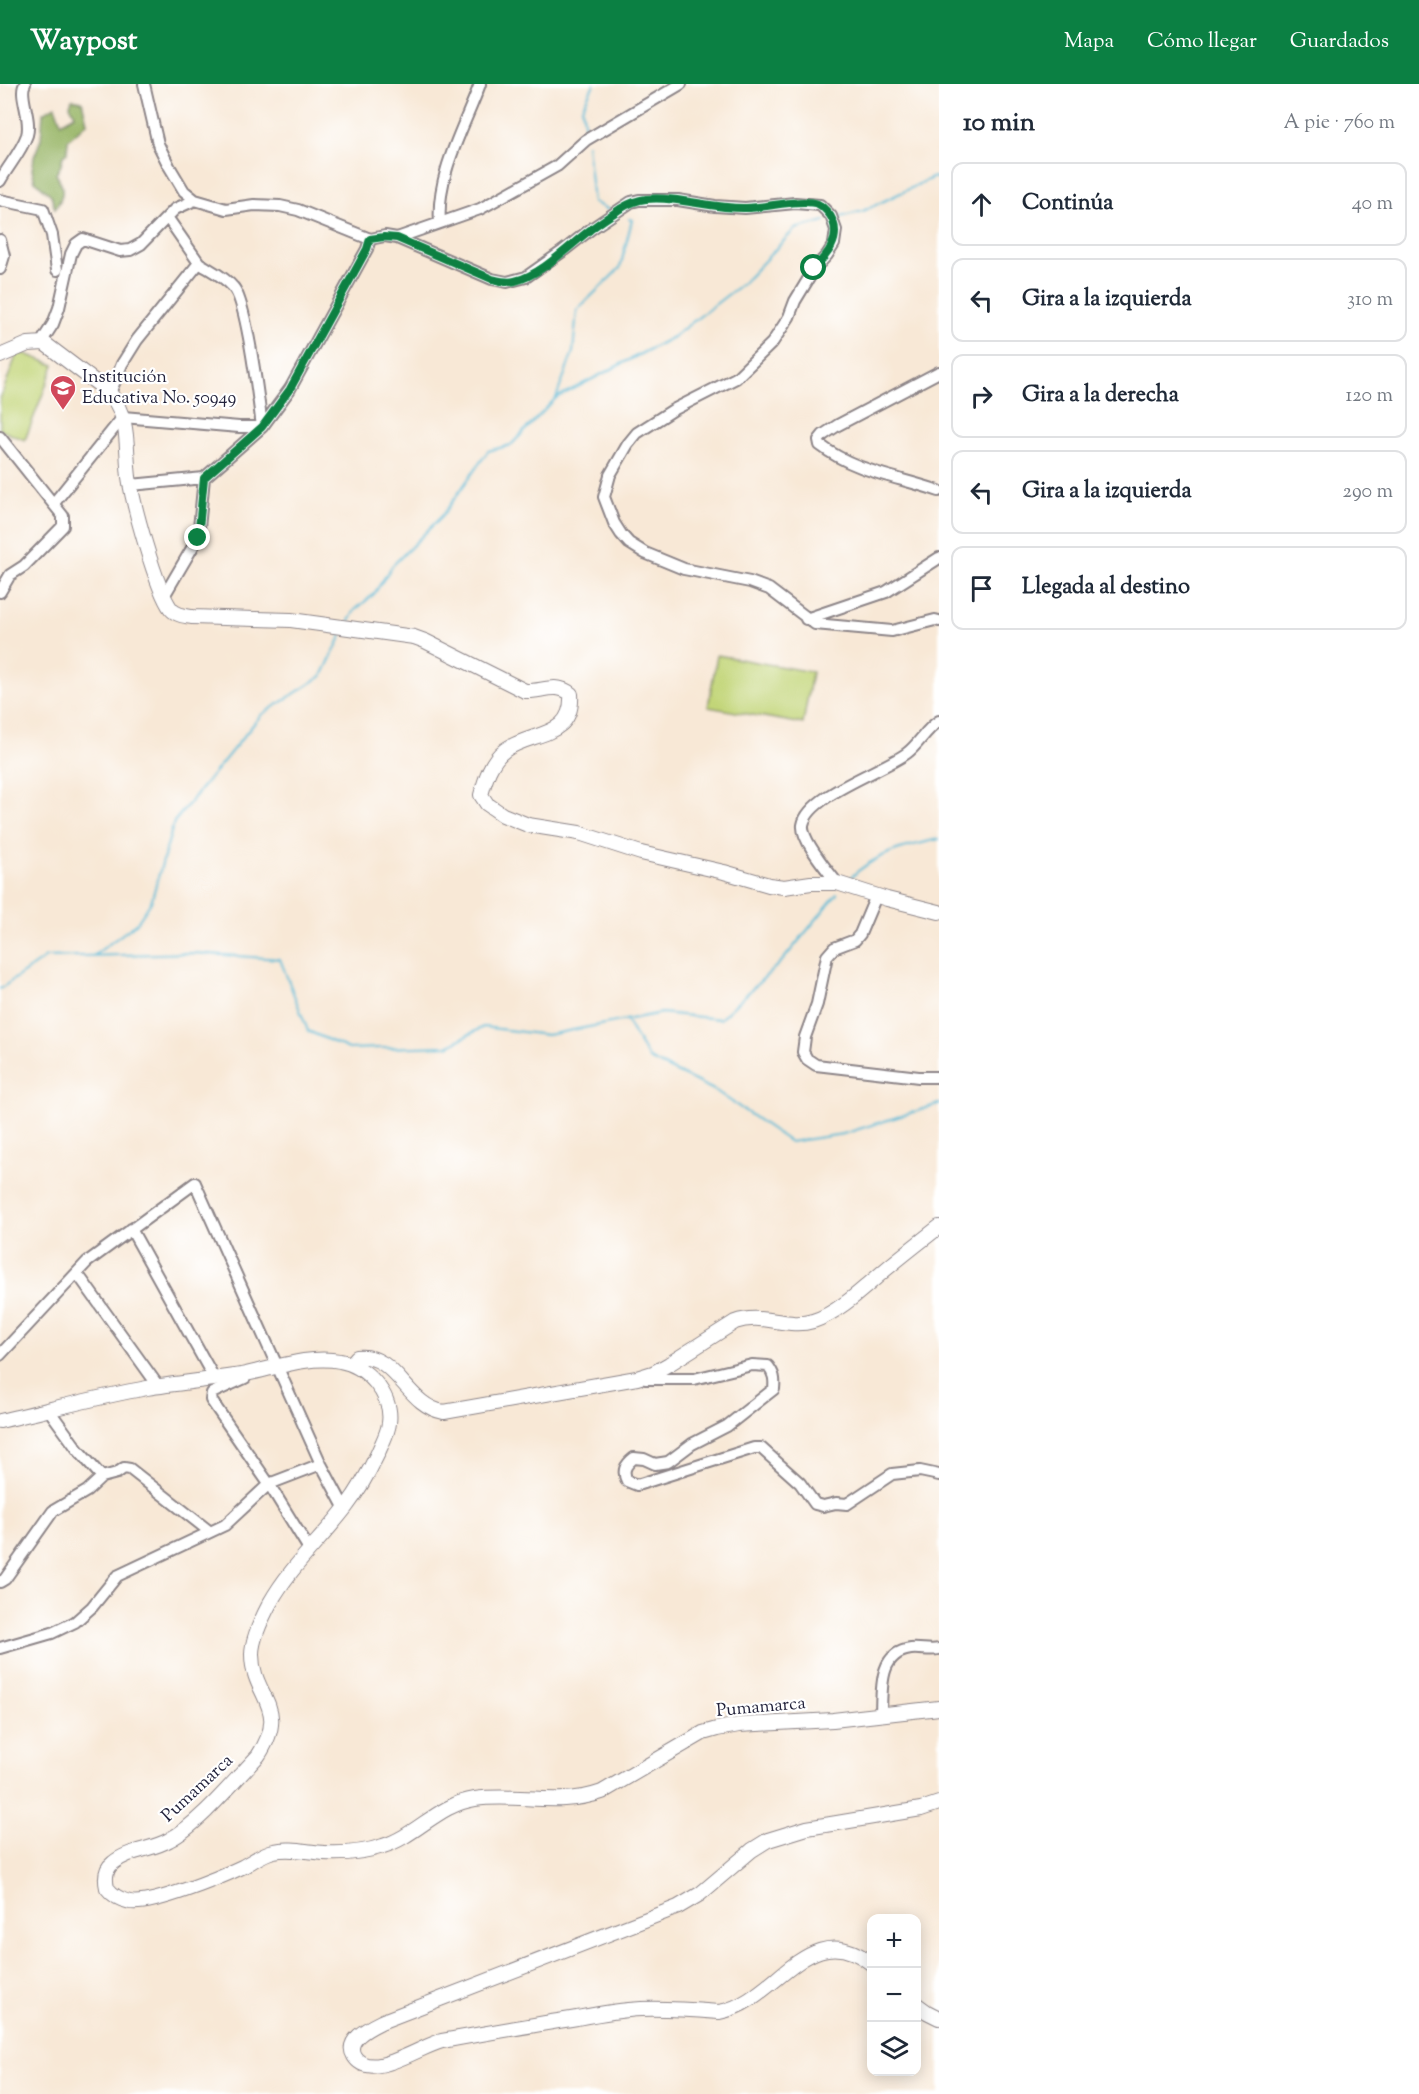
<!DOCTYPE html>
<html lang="es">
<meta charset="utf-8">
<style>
:root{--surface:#fff;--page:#f6f6f7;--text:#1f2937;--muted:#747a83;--line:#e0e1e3;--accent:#0b8043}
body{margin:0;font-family:"Sorts Mill Goudy",serif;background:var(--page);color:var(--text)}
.controls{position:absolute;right:18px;bottom:18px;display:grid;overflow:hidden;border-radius:12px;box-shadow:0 3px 15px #0003}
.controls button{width:54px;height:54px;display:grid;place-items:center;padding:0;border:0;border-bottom:2px solid var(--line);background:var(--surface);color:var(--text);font:30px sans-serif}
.stop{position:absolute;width:18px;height:18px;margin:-14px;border:4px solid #0b8043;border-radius:50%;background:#fff}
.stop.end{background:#0b8043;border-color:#fff;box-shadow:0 2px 6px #0008}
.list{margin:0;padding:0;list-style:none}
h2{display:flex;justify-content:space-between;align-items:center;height:78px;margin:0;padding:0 24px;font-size:26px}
h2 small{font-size:20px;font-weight:400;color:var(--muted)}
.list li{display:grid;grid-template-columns:39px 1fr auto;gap:18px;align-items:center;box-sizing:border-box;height:84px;margin:0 12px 12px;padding:0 12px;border:2px solid var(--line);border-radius:12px}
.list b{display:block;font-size:22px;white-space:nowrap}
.list em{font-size:20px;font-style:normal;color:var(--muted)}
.icon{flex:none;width:33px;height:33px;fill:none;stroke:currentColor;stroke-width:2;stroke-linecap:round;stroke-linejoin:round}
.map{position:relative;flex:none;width:939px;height:2010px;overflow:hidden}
header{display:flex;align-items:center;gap:36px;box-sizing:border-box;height:84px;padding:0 30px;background:var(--accent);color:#fff}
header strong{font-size:28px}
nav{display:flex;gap:33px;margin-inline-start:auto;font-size:21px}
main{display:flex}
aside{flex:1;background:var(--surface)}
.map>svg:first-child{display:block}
.green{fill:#c2d578;stroke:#727c5a;stroke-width:1.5}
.forest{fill:#99b668;stroke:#5e6c52;stroke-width:1.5}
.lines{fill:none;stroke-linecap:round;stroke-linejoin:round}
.stream{stroke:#59bad7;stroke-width:2}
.minor-casing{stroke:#8d8588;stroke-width:14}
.major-casing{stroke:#8d8588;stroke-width:16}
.minor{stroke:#fff;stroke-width:10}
.major{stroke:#fff;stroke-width:14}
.route{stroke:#0b8043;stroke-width:8}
.labels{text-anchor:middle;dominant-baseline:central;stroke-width:4.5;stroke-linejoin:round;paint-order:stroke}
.poi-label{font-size:18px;fill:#22223b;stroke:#fff;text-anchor:start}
.street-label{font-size:18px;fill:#22223b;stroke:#fff}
</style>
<header>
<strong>Waypost</strong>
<nav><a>Mapa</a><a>Cómo llegar</a><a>Guardados</a></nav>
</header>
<main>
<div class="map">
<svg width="939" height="2010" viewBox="0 0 939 2010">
<rect width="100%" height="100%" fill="#fff"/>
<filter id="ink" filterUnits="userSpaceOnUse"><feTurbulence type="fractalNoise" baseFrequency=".0167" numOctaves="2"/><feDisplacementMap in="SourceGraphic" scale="12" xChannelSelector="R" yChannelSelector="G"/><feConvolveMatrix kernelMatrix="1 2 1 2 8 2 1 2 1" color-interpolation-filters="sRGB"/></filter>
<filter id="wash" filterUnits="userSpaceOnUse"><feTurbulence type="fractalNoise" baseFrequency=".008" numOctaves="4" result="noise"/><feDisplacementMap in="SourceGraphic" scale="24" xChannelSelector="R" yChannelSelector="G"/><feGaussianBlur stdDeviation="1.35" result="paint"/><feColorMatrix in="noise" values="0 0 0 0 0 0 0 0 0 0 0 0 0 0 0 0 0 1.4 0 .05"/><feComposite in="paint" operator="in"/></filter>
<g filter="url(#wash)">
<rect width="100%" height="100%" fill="#f8e8d6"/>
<!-- green -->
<path class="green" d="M18,267L54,281L25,356L0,346V315Z
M717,571L812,588L803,640L708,623Z"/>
<!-- forest -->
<path class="forest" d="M72,15L82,17L87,39L68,56L67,69L63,72L61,81L56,90C65,104 64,112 55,125L51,111L35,97L32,86L34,73L41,55L43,29L55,22L61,39L75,31L70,21Z"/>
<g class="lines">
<!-- stream -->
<path class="stream" d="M586,51L582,24L594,0
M587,60L593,118L611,127
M840,133L863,127L934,93L939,95
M556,314L573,268L577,226L620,184L632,136L629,135
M349,537L355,526L374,510L392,482L443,431L488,367L511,361L556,314L673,253L743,199L795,145L825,137
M849,795C876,769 903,763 939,755
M93,872L137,839L151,818L174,738L261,631L322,592L342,551
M0,905L46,873L194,869L280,875L308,947L349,965L448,962L483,943L547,951L662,929L720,935L783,876L837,810
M626,936L649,975L716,1007L790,1058L843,1050L939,1020"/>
</g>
</g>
<g filter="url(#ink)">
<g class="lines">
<!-- minor casing -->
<g class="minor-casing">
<path id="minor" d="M144,0L158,60L169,82L184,107L195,116L226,125L254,121L280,122L298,126L370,155L385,152L397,154L492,195L507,198L526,193L563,167L591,145L631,118L639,116H678L715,122L745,124L795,119L820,121L831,132L836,146L834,160L827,171L815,184L795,217L789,233L772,259L736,294L673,326L637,349L628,360L610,391L604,413L614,439L621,450L629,459L645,469L684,485L750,498L769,505L815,540L892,547L935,536L939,537
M0,97C8,82 21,68 27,51C32,34 18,10 25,0
M0,116L43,125L52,151L57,186
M440,139C436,90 464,44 480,0
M397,154L480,125L557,82L586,56L681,0
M0,156L4,172L0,185
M44,259V254L53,240L59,224L71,170L76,160L83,155L120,167L130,166L141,160L175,125L195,116
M939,288L838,341L823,351L819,356L820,361C855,388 899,393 939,407
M110,309L122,280L137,256L199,179L167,133
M0,353L63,432V442L24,482L10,491L0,508
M131,401L204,394
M54,419L123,333L239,343H262C259,319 247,217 233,203C225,193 210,186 199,179
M164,512L198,454L204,394L262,343L290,305L367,165L370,155
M806,535L886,508L939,474
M837,799C828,787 801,756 803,741C808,711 883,687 907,669C919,660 926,645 939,637
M876,812L860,850L855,856L834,864L827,872L817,920L805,953L803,968L807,975L816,981L919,993H939
M131,1145L214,1294
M77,1189L159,1303
M0,1271L87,1178L195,1099L321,1380L345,1425
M245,1294L212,1309L211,1316L269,1400L309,1465
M645,1295H694L752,1281L768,1282C774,1290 775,1295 774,1305L727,1342L692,1360L668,1378L655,1380L644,1375L634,1374C625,1381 622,1387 627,1397L637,1401L754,1364H761L800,1399L815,1420L823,1422L836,1419L847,1420L892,1390L920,1387L939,1391
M102,1393L117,1389L124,1384L130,1385L209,1447
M0,1498L5,1495L53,1427L87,1407L102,1393L78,1366L49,1326
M0,1564L52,1549L75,1538L92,1523L117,1492L225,1441L269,1400L321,1380
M881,1631C882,1606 878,1569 911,1565C920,1564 930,1567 939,1565"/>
</g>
<!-- major casing -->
<g class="major-casing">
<path id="major" d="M0,272L28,260L44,259L110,309C131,339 125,359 129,393C133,420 156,505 171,525C176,531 185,532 192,533L291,536L414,553L425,557L525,607C541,608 557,598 571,610C574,655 531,647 505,666C491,676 485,696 481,711L487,720L503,731L528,741L579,749L641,769L724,788L769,801L784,803L811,799H837L887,815L939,828
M351,1280L357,1273C396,1268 406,1322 444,1328L637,1294L653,1289L669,1280L735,1238C762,1228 787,1245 813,1237C837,1230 865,1203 885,1186C903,1171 921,1157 939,1143
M0,1337C49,1326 97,1313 147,1304C178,1299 210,1296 241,1291C273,1285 307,1271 340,1277C366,1281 393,1311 389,1339C388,1349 382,1359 378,1369C369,1388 359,1406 346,1423C321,1456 290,1483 270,1519C262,1534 252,1554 252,1570C252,1614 291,1622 258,1672C234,1697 198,1741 169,1756C152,1766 128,1766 113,1779C105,1785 105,1795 107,1804C113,1812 121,1816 130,1818C151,1822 221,1793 242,1783C252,1778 263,1769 274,1767C290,1763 308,1768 324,1769C342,1770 365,1768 383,1762C416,1752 439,1720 475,1715C517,1709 560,1723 602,1708L703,1649L717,1645L739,1641L833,1636L939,1624
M872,1880C809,1829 776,1919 719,1928C693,1926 667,1924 641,1925C620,1926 598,1930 577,1934C532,1941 487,1949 442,1957C422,1961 370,1999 354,1972C344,1955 371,1943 383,1937L678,1823L700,1810L752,1766L768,1756L807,1744L921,1725L939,1719
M916,1920L927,1928L939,1934"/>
</g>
<!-- minor -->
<use href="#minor" class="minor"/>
<!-- major -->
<use href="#major" class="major"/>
</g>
</g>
<g class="lines" filter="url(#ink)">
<!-- route -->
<path class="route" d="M198,454L204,394L262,343L290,305L367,165L370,155L384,153L397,154L492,195C500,197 507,199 515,197C541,191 569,162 590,146C600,138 610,132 620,125C628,120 636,116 646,115C679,112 712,125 746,124C765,124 801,114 818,120C824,123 831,131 833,137C840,156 828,170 814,184"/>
</g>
<!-- icons -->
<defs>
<g id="school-pin" transform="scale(1.35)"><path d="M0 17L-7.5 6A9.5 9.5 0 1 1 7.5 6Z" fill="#d1495b" stroke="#fff"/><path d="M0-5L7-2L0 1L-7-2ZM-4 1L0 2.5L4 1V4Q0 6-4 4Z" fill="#fff"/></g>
</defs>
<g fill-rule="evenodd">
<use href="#school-pin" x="63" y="304"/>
</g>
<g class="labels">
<!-- poi labels -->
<g class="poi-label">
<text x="82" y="294">Institución<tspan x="82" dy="21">Educativa No. 50949</tspan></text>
</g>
<!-- street labels -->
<g class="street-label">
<text transform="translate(761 1624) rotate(-5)">Pumamarca</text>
<text transform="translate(198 1705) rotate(-43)">Pumamarca</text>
</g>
</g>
</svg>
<div class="controls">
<button>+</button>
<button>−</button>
<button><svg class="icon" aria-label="layers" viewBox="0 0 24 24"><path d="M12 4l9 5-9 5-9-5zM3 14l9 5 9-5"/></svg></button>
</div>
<div class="stop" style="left:814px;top:184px"></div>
<div class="stop end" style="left:198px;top:454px"></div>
</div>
<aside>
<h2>10 min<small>A pie · 760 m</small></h2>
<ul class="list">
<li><svg class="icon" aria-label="ahead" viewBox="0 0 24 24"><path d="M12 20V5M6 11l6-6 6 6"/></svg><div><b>Continúa</b></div><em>40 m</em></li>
<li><svg class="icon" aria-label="left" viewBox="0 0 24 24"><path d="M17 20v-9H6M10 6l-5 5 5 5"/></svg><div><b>Gira a la izquierda</b></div><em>310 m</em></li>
<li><svg class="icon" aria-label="right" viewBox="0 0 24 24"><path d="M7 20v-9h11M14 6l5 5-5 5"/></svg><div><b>Gira a la derecha</b></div><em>120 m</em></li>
<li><svg class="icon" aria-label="left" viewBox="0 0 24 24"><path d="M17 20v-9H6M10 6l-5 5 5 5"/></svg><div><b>Gira a la izquierda</b></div><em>290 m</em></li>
<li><svg class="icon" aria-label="arrive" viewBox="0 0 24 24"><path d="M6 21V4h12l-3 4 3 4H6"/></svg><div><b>Llegada al destino</b></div></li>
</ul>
</aside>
</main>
